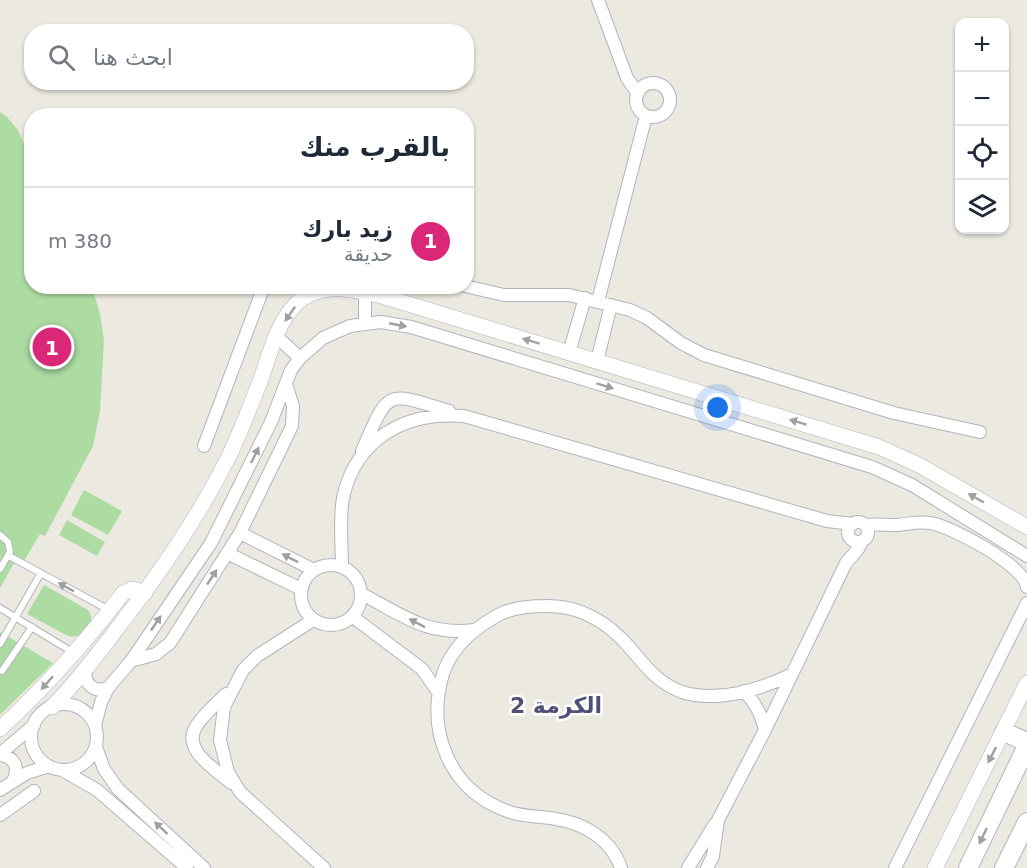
<!DOCTYPE html>
<html lang="ar">
<meta charset="utf-8">
<style>
:root{--surface:#fff;--page:#f2f2f3;--text:#1f2937;--muted:#747a83;--line:#e0e1e3;--accent:#db2777}
body{margin:0;font-family:"DejaVu Sans","Noto Sans Arabic",sans-serif;background:var(--page);color:var(--text);direction:rtl}
.controls{position:absolute;right:18px;top:18px;display:grid;overflow:hidden;border-radius:12px;box-shadow:0 2px 4px #0004}
.controls button{width:54px;height:54px;display:grid;place-items:center;padding:0;border:0;border-bottom:2px solid var(--line);background:var(--surface);color:var(--text);font:30px sans-serif}
.you{position:absolute;left:718px;top:408px;width:21px;height:21px;margin:-15px;border:4px solid #fff;border-radius:50%;background:#1a73e8;box-shadow:0 0 0 9px #1a73e833}
.badge{display:grid;place-items:center;width:39px;height:39px;border-radius:50%;background:var(--accent);color:#fff;font-size:20px;font-weight:700}
.pin{position:absolute;translate:-50% -50%;border:3px solid #fff;box-shadow:0 2px 6px #0006}
.list{margin:0;padding:0;list-style:none}
h2{display:flex;justify-content:space-between;align-items:center;height:78px;margin:0;padding:0 24px;font-size:26px}
h2 small{font-size:20px;font-weight:400;color:var(--muted)}
.list li{display:grid;grid-template-columns:39px 1fr auto;gap:18px;align-items:center;box-sizing:border-box;height:108px;padding:0 24px;border-top:2px solid var(--line)}
.list b{display:block;font-size:22px;white-space:nowrap}
.list p{margin:0;font-size:20px;white-space:nowrap;color:var(--muted)}
.list em{font-size:20px;font-style:normal;color:var(--muted)}
.icon{flex:none;width:33px;height:33px;fill:none;stroke:currentColor;stroke-width:2;stroke-linecap:round;stroke-linejoin:round}
.map{position:relative;flex:none;width:1027px;height:868px;overflow:hidden;direction:ltr}
.search{position:absolute;background:var(--surface);box-shadow:0 2px 4px #0004;left:24px;top:24px;width:450px;height:66px;display:flex;align-items:center;gap:15px;box-sizing:border-box;padding:0 21px;border-radius:24px;color:var(--muted);font-size:22px}
.panel{position:absolute;background:var(--surface);box-shadow:0 2px 4px #0004;left:24px;top:108px;width:450px;height:186px;border-radius:24px;direction:rtl}
.map>svg:first-child{display:block}
.green{fill:#acdca2}
.lines{fill:none;stroke-linecap:round;stroke-linejoin:round}
.service-casing{stroke:#b3b3be;stroke-width:8}
.minor-casing{stroke:#b3b3be;stroke-width:14}
.tertiary-casing{stroke:#b3b3be;stroke-width:16}
.secondary-casing{stroke:#b3b3be;stroke-width:20}
.service{stroke:#fff;stroke-width:6}
.minor{stroke:#fff;stroke-width:12}
.tertiary{stroke:#fff;stroke-width:15}
.secondary{stroke:#fff;stroke-width:18}
.oneway{fill:#a0a0a0}
.labels{text-anchor:middle;dominant-baseline:central;stroke-width:5;stroke-linejoin:round;paint-order:stroke}
.quarter-label{font-size:22px;font-weight:bold;fill:#505178;stroke:#fff}
</style>
<div class="map">
<svg width="1027" height="868" viewBox="0 0 1027 868">
<rect width="100%" height="100%" fill="#ece9e0"/>
<!-- green -->
<path class="green" d="M0,112L7,117L18,130L31,160L32,286L92,287L100,314L104,340L100,411L93,446L45,536L40,534L21,566L14,563L0,588Z
M84,490L122,511L108,535L71,515Z
M67,520L105,542L97,556L59,535Z
M44,585L88,610L91,615V626C83,635 78,639 66,635L27,614Z
M0,632L53,663L0,715Z"/>
<g class="lines">
<!-- service casing -->
<g class="service-casing">
<path id="service" d="M0,535L8,542L10,552L0,569
M9,556L109,610
M0,608L74,653
M0,644L41,573
M2,671L32,627"/>
</g>
<!-- minor casing -->
<g class="minor-casing">
<path id="minor" d="M598,0L627,78L638,94
M636 100a17 17 0 1 1 34 0a17 17 0 1 1-34 0Z
M465,286L504,295H569L630,310L647,318L681,343L704,355L894,413L980,432
M365,292V323
M598,301L646,116
M277,337L300,358
M569,353L585,298
M597,361L611,305
M204,446L264,286
M362,451C389,389 385,391 449,411
M848 532a10 10 0 1 1 20 0a10 10 0 1 1-20 0Z
M865,525C876,524 886,525 897,525C908,524 918,521 930,523C951,526 1024,565 1027,587
M240,533L314,570
M227,553L301,589
M301 595a30 30 0 1 1 60 0a30 30 0 1 1-60 0Z
M342,567C342,545 339,519 343,498C356,438 406,411 464,416L827,521L853,524
M362,594C402,615 427,636 474,630
M353,617L422,669L438,692
M313,620L257,656L243,670L224,707L220,740L228,772L240,792L324,868
M131,661L156,654L170,643L240,533L292,426L293,406L286,384
M86,669C83,684 94,693 108,688
M744,691C755,703 761,713 765,730
M226,694C216,704 205,713 197,725C180,749 215,769 231,783
M31 737a33 33 0 1 1 66 0a33 33 0 1 1-66 0Z
M95,726L101,702L108,688L131,661L211,543L271,422L291,370L300,358L323,338L350,326L381,322L411,327L872,467L912,485L1027,556
M96,747L104,769L118,789L204,868
M0,754L34,725
M0,755C14,756 20,768 13,781
M62,770L97,790L187,868
M0,790L27,773L49,766
M0,815L34,791
M621,868C612,840 584,823 556,819C539,816 523,817 507,811C449,790 426,731 443,674C451,649 471,631 493,618C508,608 527,606 545,606C580,605 609,623 631,649C646,667 659,684 682,692C717,703 760,690 792,674
M688,868L715,824
M707,868L713,856L718,820L765,730L846,563L858,549L862,541
M895,868L1027,603"/>
</g>
<!-- tertiary casing -->
<g class="tertiary-casing">
<path id="tertiary" d="M52,707C76,683 96,656 116,630C159,574 199,517 230,454C241,431 250,406 260,382C269,357 276,324 296,304C320,281 353,289 382,296L879,447L919,465L1027,527
M0,729C45,687 86,642 123,593L133,589L145,593
M935,868L1027,683"/>
</g>
<!-- secondary casing -->
<g class="secondary-casing">
<path id="secondary" d="M1004,732L1027,742
M968,868L1027,746
M1004,868L1027,822"/>
</g>
<!-- service -->
<use href="#service" class="service"/>
<!-- minor -->
<use href="#minor" class="minor"/>
<!-- tertiary -->
<use href="#tertiary" class="tertiary"/>
<!-- secondary -->
<use href="#secondary" class="secondary"/>
</g>
<!-- one-way arrows -->
<defs><path id="oneway-solid" d="M-6-.8H1V-3.2L6.5 0L1 3.2V.8H-6Z" transform="scale(1.5)"/></defs>
<g class="oneway">
<use href="#oneway-solid" transform="translate(290 314) rotate(125)"/>
<use href="#oneway-solid" transform="translate(398 325) rotate(11)"/>
<use href="#oneway-solid" transform="translate(531 341) rotate(-163)"/>
<use href="#oneway-solid" transform="translate(605 386) rotate(17)"/>
<use href="#oneway-solid" transform="translate(798 422) rotate(-163)"/>
<use href="#oneway-solid" transform="translate(255 455) rotate(-64)"/>
<use href="#oneway-solid" transform="translate(976 498) rotate(-150)"/>
<use href="#oneway-solid" transform="translate(290 558) rotate(-153)"/>
<use href="#oneway-solid" transform="translate(212 577) rotate(-57)"/>
<use href="#oneway-solid" transform="translate(66 587) rotate(-151)"/>
<use href="#oneway-solid" transform="translate(156 623) rotate(-56)"/>
<use href="#oneway-solid" transform="translate(417 623) rotate(-153)"/>
<use href="#oneway-solid" transform="translate(47 683) rotate(132)"/>
<use href="#oneway-solid" transform="translate(992 755) rotate(117)"/>
<use href="#oneway-solid" transform="translate(161 828) rotate(-137)"/>
<use href="#oneway-solid" transform="translate(983 836) rotate(116)"/>
</g>
<g class="labels">
<!-- quarter labels -->
<g class="quarter-label">
<text x="556" y="705">الكرمة 2</text>
</g>
</g>
</svg>
<div class="controls">
<button>+</button>
<button>−</button>
<button><svg class="icon" aria-label="locate" viewBox="0 0 24 24"><circle cx="12" cy="12" r="6"/><path d="M12 2v4M12 18v4M2 12h4M18 12h4"/></svg></button>
<button><svg class="icon" aria-label="layers" viewBox="0 0 24 24"><path d="M12 4l9 5-9 5-9-5zM3 14l9 5 9-5"/></svg></button>
</div>
<div class="you"></div>
<div class="pin badge" style="left:52px;top:347px">1</div>
<div class="search"><svg class="icon" aria-label="search" viewBox="0 0 24 24"><circle cx="10" cy="10" r="6"/><path d="M15 15l6 6"/></svg>ابحث هنا</div>
<section class="panel">
<h2>بالقرب منك<small></small></h2>
<ul class="list">
<li><span class="badge">1</span><div><b>زيد بارك</b><p>حديقة</p></div><em>380 m</em></li>
</ul>
</section>
</div>
